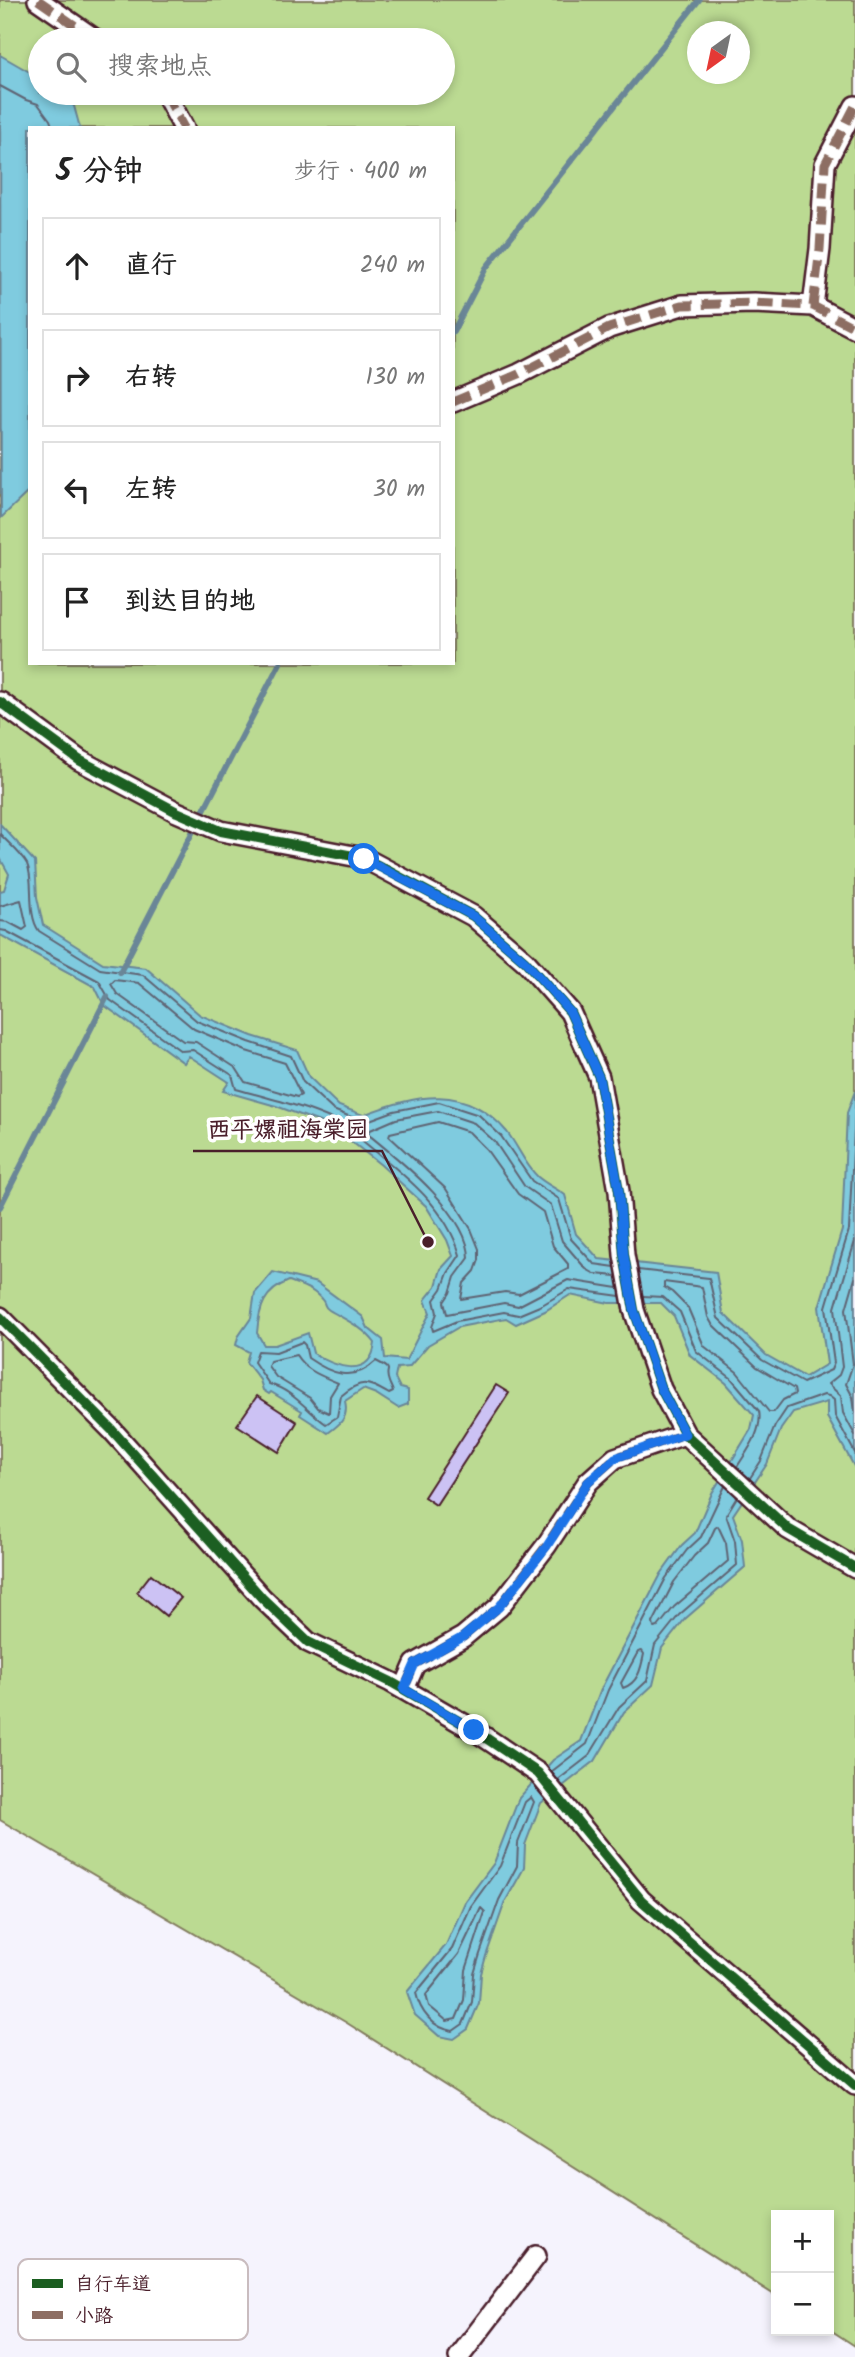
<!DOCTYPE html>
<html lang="zh">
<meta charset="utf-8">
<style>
:root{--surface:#fff;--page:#f2f2f2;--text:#222;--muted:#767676;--line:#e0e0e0}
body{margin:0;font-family:Kalam,"LXGW WenKai TC",sans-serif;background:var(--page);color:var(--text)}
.controls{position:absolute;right:21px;bottom:21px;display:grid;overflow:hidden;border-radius:0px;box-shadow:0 4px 10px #0003}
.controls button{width:63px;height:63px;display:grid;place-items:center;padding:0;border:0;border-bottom:2px solid var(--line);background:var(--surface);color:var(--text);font:35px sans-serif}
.compass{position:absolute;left:687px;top:21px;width:63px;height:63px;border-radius:50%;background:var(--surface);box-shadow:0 4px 10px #0003;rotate:213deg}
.stop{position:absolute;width:21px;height:21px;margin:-16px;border:5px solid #1a73e8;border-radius:50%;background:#fff}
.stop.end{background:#1a73e8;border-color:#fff;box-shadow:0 2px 7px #0008}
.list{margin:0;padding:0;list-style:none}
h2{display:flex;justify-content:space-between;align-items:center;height:91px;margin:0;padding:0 28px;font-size:30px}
h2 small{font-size:23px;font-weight:400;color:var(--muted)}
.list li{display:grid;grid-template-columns:46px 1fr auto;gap:21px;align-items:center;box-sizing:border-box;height:98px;margin:0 14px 14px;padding:0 14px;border:2px solid var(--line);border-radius:0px}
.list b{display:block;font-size:26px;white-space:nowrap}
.list em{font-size:23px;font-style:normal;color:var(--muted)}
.icon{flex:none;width:38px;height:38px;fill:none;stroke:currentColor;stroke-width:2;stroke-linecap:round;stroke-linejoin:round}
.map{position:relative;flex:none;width:855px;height:2357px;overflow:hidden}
.search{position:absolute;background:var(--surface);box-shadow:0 4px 10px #0003;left:28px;top:28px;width:427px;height:77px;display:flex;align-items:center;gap:18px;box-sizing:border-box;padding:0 24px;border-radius:38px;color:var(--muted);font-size:26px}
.panel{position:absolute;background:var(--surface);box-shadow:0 4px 10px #0003;left:28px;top:126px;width:427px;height:539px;border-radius:0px}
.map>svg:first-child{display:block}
.green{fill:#bbda92;stroke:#827c5e;stroke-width:2;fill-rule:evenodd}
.water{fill:#7fcbdf;stroke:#6a8697;stroke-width:2;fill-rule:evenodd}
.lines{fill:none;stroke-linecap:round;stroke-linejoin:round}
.shore{stroke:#5f6473;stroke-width:2}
.stream{stroke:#6a8697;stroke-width:6}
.building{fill:#ccc2f4;stroke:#4a1f2b;stroke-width:2}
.minor-casing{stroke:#4a1f2b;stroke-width:24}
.minor{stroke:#fff;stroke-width:19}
.quiet{stroke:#8d6e63;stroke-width:9;stroke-dasharray:18 9;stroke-linecap:butt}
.cycleway-casing{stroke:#fff;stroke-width:15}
.cycleway{stroke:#1b5e20;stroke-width:10}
.route{stroke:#1a73e8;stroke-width:9}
.key{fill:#fff;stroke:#c9bcbf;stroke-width:2}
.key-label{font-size:19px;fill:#4a1f2b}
.leader{fill:none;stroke:#4a1f2b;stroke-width:2.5}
.callout-dot{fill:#4a1f2b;stroke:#fff;stroke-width:2.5}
.callout-label{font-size:23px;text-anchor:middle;font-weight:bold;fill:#4a1f2b;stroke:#fff;stroke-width:7;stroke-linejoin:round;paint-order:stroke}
</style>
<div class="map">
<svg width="855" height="2357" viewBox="0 0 855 2357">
<rect width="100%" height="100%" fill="#f5f3fd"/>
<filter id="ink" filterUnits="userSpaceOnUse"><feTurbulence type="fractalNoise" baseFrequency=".0143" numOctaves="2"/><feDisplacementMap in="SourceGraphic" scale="14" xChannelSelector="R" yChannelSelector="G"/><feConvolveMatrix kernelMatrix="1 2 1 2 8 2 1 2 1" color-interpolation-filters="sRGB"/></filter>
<g filter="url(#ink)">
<!-- green -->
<path class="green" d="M0,0H855V2346L829,2329V2215H776V2296L347,2023L0,1820ZM698,32H740V74H698ZM40,40H443V93H40ZM30,128H453V663H30Z"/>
<!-- water -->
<path class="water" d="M0,55L40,78V93H61L74,106L80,128H30V490L1,518Z
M0,824L35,862L37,897L43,925L103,963L146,968L200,1015L252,1036L297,1050L309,1077L339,1106L363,1115C416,1094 466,1083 507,1132C518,1146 525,1165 538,1177C546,1184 557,1189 565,1195L576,1234L599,1259L716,1272L723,1313L766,1355L805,1377L827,1364L819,1307L842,1230L847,1113L855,1091V1468L827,1417V1402L793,1412L781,1429L767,1464L733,1515L742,1540L745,1567L685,1619L662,1648L653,1685L624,1712L595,1761L541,1803L525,1845L524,1868L505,1902L486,1956L481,1974L479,2003L468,2029L454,2039L439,2036L415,2015L407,1992L446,1945L465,1902L494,1863L519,1798L553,1760L581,1741L602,1687L661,1574L682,1545L695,1533L712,1493L751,1429L754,1415L726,1383L690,1355L674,1316L661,1303H609L570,1295L545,1311L516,1324L506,1318L459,1327L428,1345L409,1367L397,1368L395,1378L400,1388L408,1390V1404L398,1408L376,1394L363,1389L345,1401C349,1418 340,1424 328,1433L300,1415L302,1411L271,1392L269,1394L263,1390L260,1380L246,1362L249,1352L236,1345L238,1337L251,1318L255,1293L273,1272L317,1283L363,1317L368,1328L383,1340L385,1358L406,1360L430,1313L425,1300L436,1286L441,1269L453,1256L447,1240L426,1206L381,1165L333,1127L276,1106L223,1091L229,1082L189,1056L184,1063L104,1005L95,987L0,935V891L4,890L9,874L0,858ZM289,1281C302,1286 314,1289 323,1301C326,1306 324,1307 329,1310C346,1320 363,1327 375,1343C371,1381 333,1366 313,1353L308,1333L275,1345H264L257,1333C259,1307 264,1291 289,1281Z"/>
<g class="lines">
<!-- shore -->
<path class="shore" d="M0,86L26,100L38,104L50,120L53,128
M0,834C8,843 21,853 27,864C35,881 26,913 39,931L100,969L143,975L197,1021L249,1042L291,1056L303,1082L333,1110L364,1122L394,1111L439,1102L479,1115L501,1136L532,1181L559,1199L571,1239L594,1264L615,1267
M0,906L21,900L27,927L23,930L8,922L0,921
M0,930L6,931L99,981L110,1000L181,1051L193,1050L232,1075L236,1089C269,1098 303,1106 334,1120C345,1125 355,1135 364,1142C402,1173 446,1206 460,1255L448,1273L442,1289L434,1300L437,1313L432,1327L433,1331L457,1321L504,1312L518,1315L542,1305L569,1289L620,1296
M115,980L139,983L194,1029L246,1051L285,1063L301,1095L297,1097L245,1082L236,1068L196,1042L183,1041L117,994L111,984Z
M438,1122L469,1132L486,1149L518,1194L543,1212L553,1246L568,1264V1269L519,1294L505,1292L461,1299L464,1283L475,1271L479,1260V1249L471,1229L446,1189L389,1136L390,1133Z
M855,1241L835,1308L842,1367L839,1375L828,1384L841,1396L843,1413L855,1435
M638,1270L709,1278L718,1318L762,1360L803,1383L831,1370L834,1363L826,1307L849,1230L855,1111
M616,1276L595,1274L586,1269L562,1241L551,1205L525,1187L495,1142L474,1123L438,1111L396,1119L368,1131L369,1135C401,1161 469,1215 469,1258L455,1277L450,1293L444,1302L447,1314L504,1303L518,1306L568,1280L618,1288
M855,1278L846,1309L853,1364L846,1384L853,1397L855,1413
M664,1282L702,1287L708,1317L712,1324L757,1367L794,1389L795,1394L783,1400L774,1412H769L737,1372L704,1346L688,1308L672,1292L664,1287Z
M643,1296L663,1297L680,1312L696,1351L731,1378L759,1411C763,1431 747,1451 737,1467
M302,1342L305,1345L308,1358C331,1374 353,1383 376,1361C397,1372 383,1366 389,1382C390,1385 392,1388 393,1392L389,1394C367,1381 361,1379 341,1396L337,1417L326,1424C307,1411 293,1390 269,1384L254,1362L258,1351L276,1352Z
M296,1355C306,1371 322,1376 338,1383L330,1396L329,1413L318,1408L310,1398L276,1377L268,1366L270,1361Z
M750,1478L761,1461L775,1426L787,1408L824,1395L829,1396L834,1400L835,1416L855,1453
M718,1526L726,1543L728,1561L674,1607L658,1627L654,1628L653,1623L674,1582L694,1556L708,1543L715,1528Z
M642,1651L644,1654C641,1669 638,1683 623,1688L621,1683L638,1652Z
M551,1772L587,1744L608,1690L666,1578L687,1550L701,1537L725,1486
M558,1780L589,1756L619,1707L647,1681L655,1645L679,1615L737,1565L735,1541L726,1515L737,1497
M531,1797L534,1802L518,1843L517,1866L499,1900L480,1954L474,1974L472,2002L463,2024L453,2031C433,2028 420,2012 416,1993L452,1949L471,1906L500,1866L525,1802Z
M481,1908L485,1912L466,1970L464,2000L456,2019L447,2021L429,2006L426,1995L459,1954Z"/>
<!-- stream -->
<path class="stream" d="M453,332L486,268L699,0
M120,972L280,663
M0,1207L107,997"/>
</g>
<!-- building -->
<path class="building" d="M496,1385L509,1393L436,1505L424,1497Z
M257,1396L297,1422L279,1452L237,1425Z
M151,1574L181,1598L166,1616L137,1592Z"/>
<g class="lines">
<!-- minor casing -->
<g class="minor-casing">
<path id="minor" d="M38,0L96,40
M165,93L184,128
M813,306L820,249L825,164L855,106
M453,402L519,374L609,328L682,305L754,303L813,306L855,328
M0,702L79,760L177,812L221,831L364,858L473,916L525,961L570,1012L599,1077L619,1191L624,1255L634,1310L661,1389L685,1434L788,1529L855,1568
M0,1317L112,1430L262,1598L308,1642L391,1682L474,1730L538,1773L641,1900L855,2085
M404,1689L415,1664L463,1637L499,1607L546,1546L588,1482L615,1458L685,1434
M459,2357L536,2256"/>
</g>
<!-- minor -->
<use href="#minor" class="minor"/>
<!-- quiet -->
<path class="quiet" d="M38,0L96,40
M165,93L184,128
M813,306L820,249L825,164L855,106
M453,402L519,374L609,328L682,305L754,303L813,306L855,328
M404,1689L415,1664L463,1637L499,1607L546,1546L588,1482L615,1458L685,1434"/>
<!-- cycleway casing -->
<g class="cycleway-casing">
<path id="cycleway" d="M0,702L79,760L177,812L221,831L364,858L473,916L525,961L570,1012L599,1077L619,1191L624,1255L634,1310L661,1389L685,1434L788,1529L855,1568
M0,1317L112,1430L262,1598L308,1642L391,1682L474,1730L538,1773L641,1900L855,2085"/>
</g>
<!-- cycleway -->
<use href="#cycleway" class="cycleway"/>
</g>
</g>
<g class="lines" filter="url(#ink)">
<!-- route -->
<path class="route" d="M364,859L473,916L525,961L570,1012L599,1077L619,1191L624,1255L634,1310L661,1389L685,1434L615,1458L588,1482L547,1546L499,1607L463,1637L415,1664L404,1689L474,1730"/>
</g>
<!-- legend -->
<rect x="18" y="2259" width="230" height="81" rx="10" class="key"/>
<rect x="32" y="2279" width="31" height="9" fill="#1b5e20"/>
<rect x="32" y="2311" width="31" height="8" fill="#8d6e63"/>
<g class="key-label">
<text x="75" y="2290">自行车道</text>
<text x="75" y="2322">小路</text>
</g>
<!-- callouts -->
<path class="leader" d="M428 1242L382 1151H193"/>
<circle class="callout-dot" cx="428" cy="1242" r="7"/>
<g class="callout-label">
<text x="288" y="1137">西平嫘祖海棠园</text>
</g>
</svg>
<div class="controls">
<button>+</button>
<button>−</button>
</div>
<svg class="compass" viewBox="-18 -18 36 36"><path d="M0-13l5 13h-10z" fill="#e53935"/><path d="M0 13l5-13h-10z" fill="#767676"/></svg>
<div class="stop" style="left:364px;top:859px"></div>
<div class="stop end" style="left:474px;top:1730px"></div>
<div class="search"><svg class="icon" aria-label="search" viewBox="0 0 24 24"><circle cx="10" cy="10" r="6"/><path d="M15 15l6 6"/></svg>搜索地点</div>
<section class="panel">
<h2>5 分钟<small>步行 · 400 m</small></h2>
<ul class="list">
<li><svg class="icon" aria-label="ahead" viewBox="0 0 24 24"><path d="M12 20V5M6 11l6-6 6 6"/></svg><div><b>直行</b></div><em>240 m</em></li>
<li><svg class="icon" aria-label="right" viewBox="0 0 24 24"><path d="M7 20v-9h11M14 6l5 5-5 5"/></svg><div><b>右转</b></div><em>130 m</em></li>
<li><svg class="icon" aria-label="left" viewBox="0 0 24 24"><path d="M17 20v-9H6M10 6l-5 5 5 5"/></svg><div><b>左转</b></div><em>30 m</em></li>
<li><svg class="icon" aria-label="arrive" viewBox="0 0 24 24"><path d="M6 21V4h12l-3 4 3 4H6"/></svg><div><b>到达目的地</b></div></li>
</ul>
</section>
</div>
